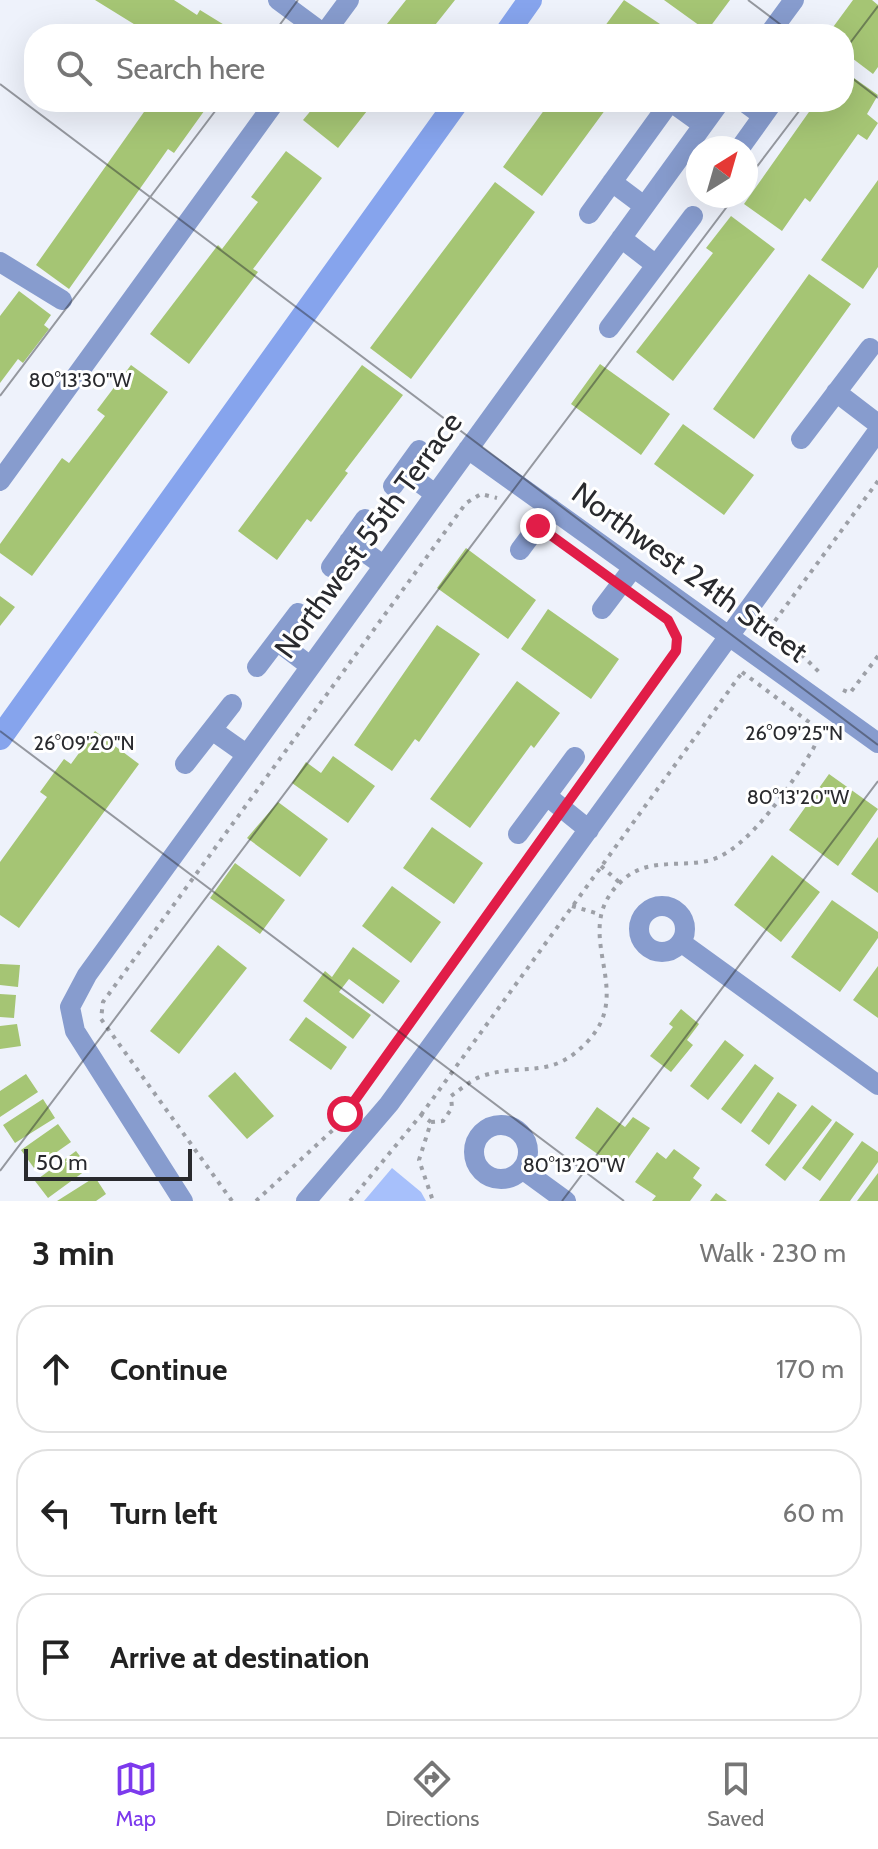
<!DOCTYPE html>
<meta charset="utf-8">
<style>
:root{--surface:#fff;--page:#f2f2f2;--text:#222;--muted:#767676;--line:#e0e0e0;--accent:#7c3aed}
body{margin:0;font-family:Cabin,sans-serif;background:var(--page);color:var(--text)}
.compass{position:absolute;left:686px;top:136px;width:72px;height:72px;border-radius:50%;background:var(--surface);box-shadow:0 8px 32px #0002;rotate:37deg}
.scale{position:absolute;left:24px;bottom:20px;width:168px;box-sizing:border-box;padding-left:8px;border:4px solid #292a2e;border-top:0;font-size:22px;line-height:28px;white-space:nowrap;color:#292a2e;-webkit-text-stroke:6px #fff;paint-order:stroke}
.stop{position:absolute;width:24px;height:24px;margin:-18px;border:6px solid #e11d48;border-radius:50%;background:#fff}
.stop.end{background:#e11d48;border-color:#fff;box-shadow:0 2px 8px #0008}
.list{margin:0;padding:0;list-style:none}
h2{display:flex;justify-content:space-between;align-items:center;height:104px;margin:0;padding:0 32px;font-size:34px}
h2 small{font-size:26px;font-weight:400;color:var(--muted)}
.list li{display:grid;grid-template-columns:52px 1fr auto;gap:24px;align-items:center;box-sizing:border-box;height:128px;margin:0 16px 16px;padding:0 16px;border:2px solid var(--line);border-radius:32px}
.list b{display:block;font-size:30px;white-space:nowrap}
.list em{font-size:26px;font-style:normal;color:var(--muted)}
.icon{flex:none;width:44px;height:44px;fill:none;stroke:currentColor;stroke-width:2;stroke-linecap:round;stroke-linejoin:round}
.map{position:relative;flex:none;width:878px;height:1201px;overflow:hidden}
.search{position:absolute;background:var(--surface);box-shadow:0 8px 32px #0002;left:24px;right:24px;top:24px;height:88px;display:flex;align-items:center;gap:20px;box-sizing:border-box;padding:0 28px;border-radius:32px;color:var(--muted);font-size:30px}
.sheet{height:536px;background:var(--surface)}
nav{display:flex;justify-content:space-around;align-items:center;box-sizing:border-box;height:112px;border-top:2px solid var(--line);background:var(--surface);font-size:22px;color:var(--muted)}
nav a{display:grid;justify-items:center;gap:4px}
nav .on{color:var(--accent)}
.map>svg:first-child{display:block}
.green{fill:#a7c0fb}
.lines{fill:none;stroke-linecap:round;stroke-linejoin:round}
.canal{stroke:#86a4ed;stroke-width:24}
.building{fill:#a5c574}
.path{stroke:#9da0a7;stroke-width:4;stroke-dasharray:4 6;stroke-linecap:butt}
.minor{stroke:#879cce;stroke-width:20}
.route{stroke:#e11d48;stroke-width:10}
.ticks{fill:none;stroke:#292a2e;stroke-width:2;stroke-opacity:0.45}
.labels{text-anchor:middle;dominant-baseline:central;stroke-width:6;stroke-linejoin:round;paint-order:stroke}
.street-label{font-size:30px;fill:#292a2e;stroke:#fff}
.ticks-label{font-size:20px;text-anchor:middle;fill:#292a2e;stroke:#fff;stroke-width:6;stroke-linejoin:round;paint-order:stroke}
</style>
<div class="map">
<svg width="878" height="1201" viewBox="0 0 878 1201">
<rect width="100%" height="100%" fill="#eef2fb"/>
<!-- green -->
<path class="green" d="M392,1168L421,1192L426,1201H364Z"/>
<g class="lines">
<!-- canal -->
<path class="canal" d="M506,34L530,0
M0,738L457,102"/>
</g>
<!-- building -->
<path class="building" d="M95,0H174L197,15L200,10L239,34H150Z
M406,0H455L428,34H379Z
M624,0L663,26L658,34H599Z
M664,0H730L707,31Z
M853,0H872L878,5V67L873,74L844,52V34H828Z
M844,71L878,95L867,114L878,123L867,140L858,134L810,202L805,198L782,231L744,204L816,102H844Z
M151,102H200L207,107L174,153L168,149L69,289L36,265Z
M318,102H374L338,148L303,120Z
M550,102H611L542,196L503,167Z
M286,151L322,178L253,269L258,272L189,364L150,334L218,245L222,249L258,202L251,197Z
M878,180V267L863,289L821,260Z
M495,182L535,212L411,379L370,348Z
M731,216L775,249L673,381L636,352L713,253L706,248Z
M809,274L851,304L754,439L713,409Z
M19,291L51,315L44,325L49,329L23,363L18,359L0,383V316Z
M600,364L670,414L641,455L571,404Z
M131,365L168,392L32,576L0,553V544L62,458L69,463L105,416L97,410Z
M362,365L403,395L345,471L348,473L311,522L307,519L277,560L238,531Z
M683,424L754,475L724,515L654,464Z
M466,548L536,600L508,639L437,588Z
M0,596L15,607L0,626Z
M548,609L619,659L591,699L521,649Z
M437,625L480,654L419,742L415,739L392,771L354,745Z
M517,681L560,713L534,748L531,745L470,828L430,799Z
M95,731L139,764L19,928L0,915V862L47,797L40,792L64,759L71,764Z
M333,756L375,786L348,823L292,783L306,762L321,773Z
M829,774L878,809L838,866L789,830Z
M278,802L328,839L300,877L247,838Z
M432,827L483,863L454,904L403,868Z
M878,837V893L851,874Z
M772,855L820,892L781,942L734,905Z
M235,863L285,900L260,934L210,898Z
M392,886L441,922L411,963L362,926Z
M832,900L878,932V938L840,992L791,957Z
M218,945L247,968L179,1054L150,1031Z
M353,947L400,981L383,1004L349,979L339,992L371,1015L353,1039L303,1001L325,971L332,977Z
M0,964L20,965L18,987L0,985Z
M878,966V1018L853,1000Z
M0,994L16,995L14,1018L0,1017Z
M681,1009L699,1024L687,1040L693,1045L671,1072L650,1056L673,1027L669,1024Z
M306,1017L347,1047L331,1070L289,1040Z
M17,1024L21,1046L0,1049V1026Z
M725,1040L744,1055L708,1100L690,1086Z
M755,1064L774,1078L741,1124L721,1109Z
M235,1072L274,1116L247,1139L208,1096Z
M26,1074L38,1092L0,1117V1091Z
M778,1092L797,1105L769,1145L751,1131Z
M43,1099L55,1118L15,1143L3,1125Z
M812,1105L832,1120L785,1181L765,1165Z
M597,1107L625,1127L633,1117L650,1128L620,1170L575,1138Z
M836,1121L854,1134L820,1181L802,1168Z
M58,1124L71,1142L34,1168L21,1150Z
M862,1141L878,1152V1162L850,1201H819Z
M674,1149L700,1168L693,1178L702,1185L690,1201H652L656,1196L635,1182L657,1152L666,1159Z
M76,1151L89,1168L48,1198L35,1181Z
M878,1173V1201H857Z
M95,1177L106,1194L96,1201H57Z
M716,1193L727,1201H710Z"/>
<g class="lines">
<!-- path -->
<path class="path" d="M770,630L790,643L820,673
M763,637L878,481
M742,672L821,731
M843,690L850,693L878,656
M596,765L676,651L677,638L670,622
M601,866L620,883
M572,906L599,914
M421,1115L741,674
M431,1122L443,1121L452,1108L451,1096C461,1089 471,1080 482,1076C525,1062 551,1081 588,1041C638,988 565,930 624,879C649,857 682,868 711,860C749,849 793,782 813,749C817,742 818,734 823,728
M232,1201L101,1019L103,1002L466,503L481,494L497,498
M256,1201L335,1128L537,847
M350,1201L421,1115L431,1122L419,1160L433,1201"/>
<!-- minor -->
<path class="minor" d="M278,0L324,34L349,0
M769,34L794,0
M671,102L703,125
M744,102L763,116
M740,148L773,102
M612,182L644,206
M589,214L670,102
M621,238L656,265
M0,262L62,300
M609,328L693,216
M836,392L878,424
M801,439L870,348
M468,449L878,743
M404,471L435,494
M0,481L275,102
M393,486L419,450
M349,541L383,565
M520,550L551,508
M331,567L365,519
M602,609L633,568
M277,641L310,666
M257,667L298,613
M212,730L246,754
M185,764L232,704
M547,796L589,830
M518,834L575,757
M639 929a23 23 0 1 1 46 0a23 23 0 1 1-46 0Z
M682,943L878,1085
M474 1152a27 27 0 1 1 54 0a27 27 0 1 1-54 0Z
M522,1169L566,1201
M183,1201L75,1031L70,1007L87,975L720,102
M306,1201L389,1104L878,431"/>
</g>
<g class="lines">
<!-- route -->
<path class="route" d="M345,1114L676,651L677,638L668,620L538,526"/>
</g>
<!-- ticks -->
<path class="ticks" d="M748,0L793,34M273,34L298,0M844,51L878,6M844,72L878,98M0,84L878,745M746,181L806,102M0,396L222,102M0,731L624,1201M0,1171L735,196M562,1201L878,781"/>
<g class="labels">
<!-- street labels -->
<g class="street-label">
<text transform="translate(368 535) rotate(-54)">Northwest 55th Terrace</text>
<text transform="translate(690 572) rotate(36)">Northwest 24th Street</text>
</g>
</g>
<g class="ticks-label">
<text x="80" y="387">80°13'30"W</text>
<text x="794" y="740">26°09'25"N</text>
<text x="84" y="750">26°09'20"N</text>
<text x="798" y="804">80°13'20"W</text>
<text x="574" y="1172">80°13'20"W</text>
</g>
</svg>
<svg class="compass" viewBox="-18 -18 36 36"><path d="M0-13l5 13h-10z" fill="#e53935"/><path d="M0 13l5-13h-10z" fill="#767676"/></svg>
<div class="scale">50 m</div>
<div class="stop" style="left:345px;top:1114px"></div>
<div class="stop end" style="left:538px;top:526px"></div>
<div class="search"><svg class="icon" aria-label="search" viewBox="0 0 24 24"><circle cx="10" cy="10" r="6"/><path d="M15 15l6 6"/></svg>Search here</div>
</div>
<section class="sheet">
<h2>3 min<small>Walk · 230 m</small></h2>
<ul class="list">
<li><svg class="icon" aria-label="ahead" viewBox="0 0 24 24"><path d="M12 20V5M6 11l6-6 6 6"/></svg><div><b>Continue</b></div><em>170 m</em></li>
<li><svg class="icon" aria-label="left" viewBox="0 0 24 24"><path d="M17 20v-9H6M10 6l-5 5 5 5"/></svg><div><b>Turn left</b></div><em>60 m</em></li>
<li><svg class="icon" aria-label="arrive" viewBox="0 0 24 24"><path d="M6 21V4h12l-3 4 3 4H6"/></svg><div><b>Arrive at destination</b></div></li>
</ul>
</section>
<nav>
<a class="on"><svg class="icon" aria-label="map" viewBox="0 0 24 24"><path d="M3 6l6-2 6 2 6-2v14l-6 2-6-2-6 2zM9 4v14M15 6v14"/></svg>Map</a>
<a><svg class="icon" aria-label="directions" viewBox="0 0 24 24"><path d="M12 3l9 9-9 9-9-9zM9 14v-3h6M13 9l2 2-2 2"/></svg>Directions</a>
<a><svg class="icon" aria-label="saved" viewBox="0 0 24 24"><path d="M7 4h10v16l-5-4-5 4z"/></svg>Saved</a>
</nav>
